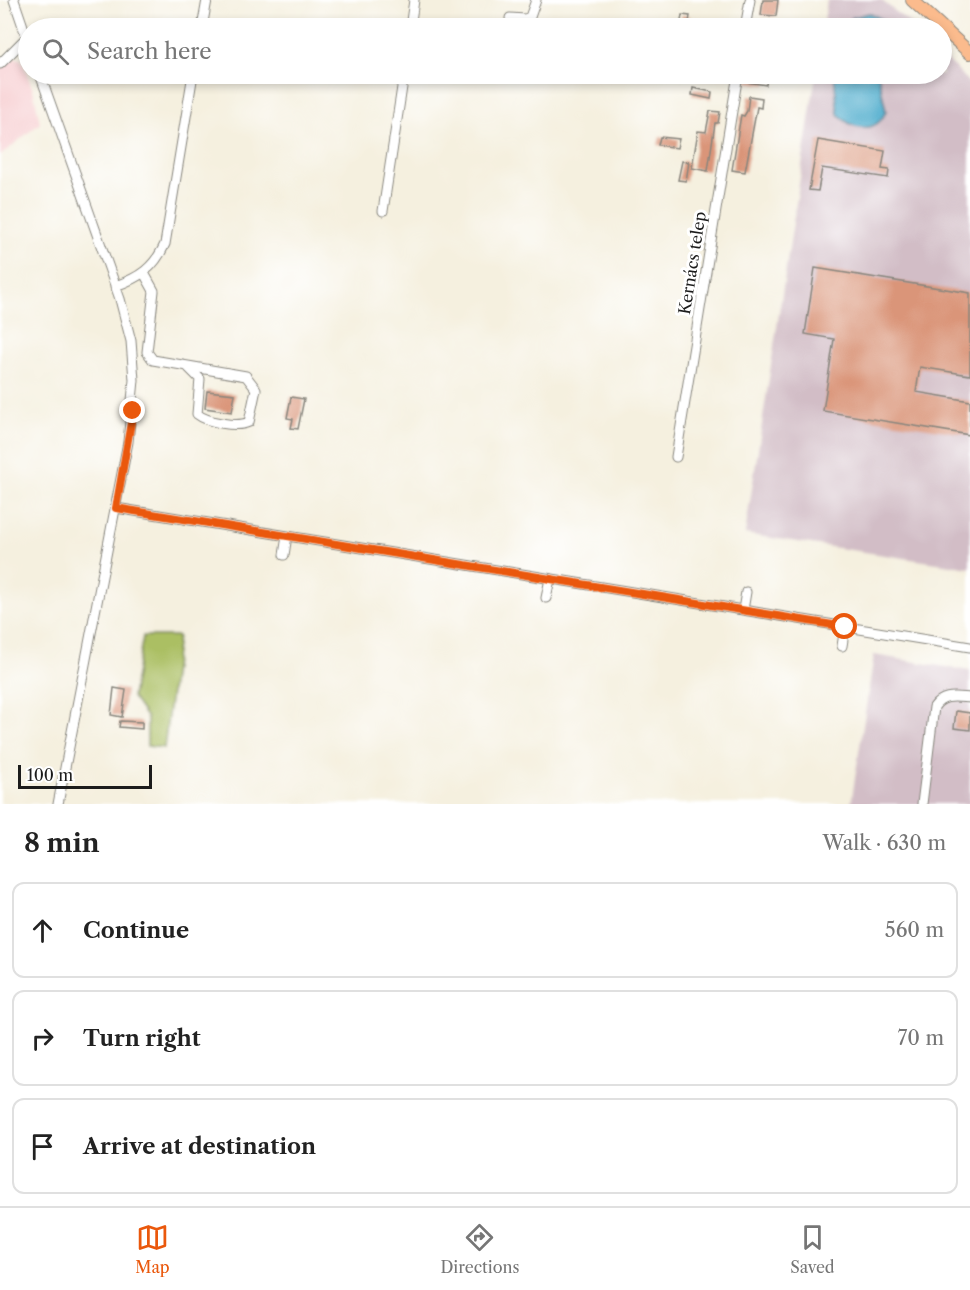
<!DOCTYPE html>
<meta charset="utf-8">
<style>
:root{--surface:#fff;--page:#f2f2f2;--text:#222;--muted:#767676;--line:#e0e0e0;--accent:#ea580c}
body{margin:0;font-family:"Libre Caslon Text",serif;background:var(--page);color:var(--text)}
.scale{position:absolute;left:18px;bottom:15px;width:134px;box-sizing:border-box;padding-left:6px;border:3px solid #1c1c1c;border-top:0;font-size:16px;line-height:21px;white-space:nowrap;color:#1c1c1c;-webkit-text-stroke:4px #fff;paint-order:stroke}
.stop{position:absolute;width:18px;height:18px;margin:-14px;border:4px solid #ea580c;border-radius:50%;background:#fff}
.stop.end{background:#ea580c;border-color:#fff;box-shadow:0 2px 6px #0008}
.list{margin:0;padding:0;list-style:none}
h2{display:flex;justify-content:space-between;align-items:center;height:78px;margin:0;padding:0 24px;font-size:26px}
h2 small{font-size:20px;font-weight:400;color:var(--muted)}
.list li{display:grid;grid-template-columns:39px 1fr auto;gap:18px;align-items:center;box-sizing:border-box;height:96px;margin:0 12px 12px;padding:0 12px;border:2px solid var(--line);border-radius:12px}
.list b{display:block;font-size:22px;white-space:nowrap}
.list em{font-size:20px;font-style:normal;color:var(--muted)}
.icon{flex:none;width:33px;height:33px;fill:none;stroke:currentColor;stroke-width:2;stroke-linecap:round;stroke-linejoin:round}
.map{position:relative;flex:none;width:970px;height:804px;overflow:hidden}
.search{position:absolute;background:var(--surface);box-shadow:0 3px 9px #0003;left:18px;right:18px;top:18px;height:66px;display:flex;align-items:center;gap:15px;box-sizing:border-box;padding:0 21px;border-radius:33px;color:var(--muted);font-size:22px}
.sheet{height:402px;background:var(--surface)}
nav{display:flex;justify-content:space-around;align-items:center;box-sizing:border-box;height:84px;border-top:2px solid var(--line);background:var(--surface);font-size:16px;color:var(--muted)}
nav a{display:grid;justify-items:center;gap:3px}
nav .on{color:var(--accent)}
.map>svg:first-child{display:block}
.built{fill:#f7cfd1}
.industrial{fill:#d2bdc6}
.green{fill:#abbf63;stroke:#646e40;stroke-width:1.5}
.water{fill:#4daccc;stroke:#346474;stroke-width:1.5}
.building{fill:#da9579}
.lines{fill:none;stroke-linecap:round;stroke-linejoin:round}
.minor-casing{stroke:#88867e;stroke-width:11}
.major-casing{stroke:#88867e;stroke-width:14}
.minor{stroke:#fff;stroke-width:9}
.major{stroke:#fbbb8d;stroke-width:12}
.route{stroke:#ea580c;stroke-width:8}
.labels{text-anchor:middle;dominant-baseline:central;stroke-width:6;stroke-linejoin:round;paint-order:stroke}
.street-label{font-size:16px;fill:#1c1c1c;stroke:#fff}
</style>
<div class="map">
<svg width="970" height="804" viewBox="0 0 970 804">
<rect width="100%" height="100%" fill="#fff"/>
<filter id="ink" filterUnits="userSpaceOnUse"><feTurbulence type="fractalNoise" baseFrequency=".0167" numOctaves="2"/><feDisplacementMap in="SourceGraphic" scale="12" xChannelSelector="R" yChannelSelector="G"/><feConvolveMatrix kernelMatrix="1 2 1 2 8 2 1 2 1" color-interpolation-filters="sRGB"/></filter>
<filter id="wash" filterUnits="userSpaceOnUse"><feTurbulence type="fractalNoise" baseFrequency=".008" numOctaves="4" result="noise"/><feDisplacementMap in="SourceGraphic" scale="24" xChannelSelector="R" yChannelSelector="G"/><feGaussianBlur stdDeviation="1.35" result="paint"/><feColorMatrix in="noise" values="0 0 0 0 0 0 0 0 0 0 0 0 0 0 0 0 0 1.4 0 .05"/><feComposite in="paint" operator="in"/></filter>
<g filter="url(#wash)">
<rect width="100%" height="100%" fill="#f5f0df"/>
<!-- built -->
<path class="built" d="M13,57L22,60L34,93L40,123L0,156V69Z"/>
<!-- industrial -->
<path class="industrial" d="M827,0H881L916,28H823Z
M942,54L970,84V568L745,534L816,74H942Z
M874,655L970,671V804H851Z"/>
<!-- green -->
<path class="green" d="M143,636H178L164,748L147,746V718L132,697Z"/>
<!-- water -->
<path class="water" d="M869,13L884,20L890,28H845L852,18Z
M834,74H878L886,111C876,135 852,130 838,114Z"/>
<g id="blocks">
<!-- building -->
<path class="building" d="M763,0H778L776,16L761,15Z
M682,15L690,16L688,28H680Z
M748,74L767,77L766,85L746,82Z
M693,88L712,92L711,99L692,95Z
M749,96L762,98L761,108L757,107L745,172L732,170L741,115L744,116L747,111Z
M710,111L720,112L718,123H715L708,171L692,168L698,131L706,132Z
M660,137L679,139L677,148L658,145Z
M818,140L885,151L882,169L889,170L888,178L822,168L818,191L809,190Z
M682,161L689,162L686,181L678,180Z
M815,268L970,293V375L920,367L916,392L970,401V435L823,411L834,339L805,334Z
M207,391L235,394L232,412L205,408Z
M291,397L304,399L298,429L291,428L293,419L287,418Z
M114,688L126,690L122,717L111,715Z
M956,711L970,713V730L954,728Z
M120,721L142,722V729L119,727Z"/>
</g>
</g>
<g filter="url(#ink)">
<use href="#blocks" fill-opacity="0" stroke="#88867e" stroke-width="1.5"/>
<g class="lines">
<!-- minor casing -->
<g class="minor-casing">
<path id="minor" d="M14,0L28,41
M510,18L525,19L530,17L536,0
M202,28L207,0
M410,28L414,0
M745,28L750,0
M0,64L27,37
M40,74L120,299L131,341L134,380L128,442L58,804
M383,211L404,74
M144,273L154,291L147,352L153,360L246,376L256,389L249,422C237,428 207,422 197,414L200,379L188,367
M115,286C139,278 154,268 165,244L193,74
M676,457L738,74
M116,508L970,647
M284,555L287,536
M546,598L550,579
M743,610L746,592
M842,646L845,627
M922,804L934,707C943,694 955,697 970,698"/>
</g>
<!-- major casing -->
<g class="major-casing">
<path id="major" d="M912,0L970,53"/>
</g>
<!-- minor -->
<use href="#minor" class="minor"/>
<!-- major -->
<use href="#major" class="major"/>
</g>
</g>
<g class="lines" filter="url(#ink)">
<!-- route -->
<path class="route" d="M133,411L116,508L845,627"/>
</g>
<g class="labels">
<!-- street labels -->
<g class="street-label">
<text transform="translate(692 263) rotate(-81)">Kernács telep</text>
</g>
</g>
</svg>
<div class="scale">100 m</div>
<div class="stop" style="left:845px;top:627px"></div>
<div class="stop end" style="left:133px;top:411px"></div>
<div class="search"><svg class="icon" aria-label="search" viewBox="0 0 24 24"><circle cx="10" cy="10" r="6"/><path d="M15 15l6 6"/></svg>Search here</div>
</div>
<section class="sheet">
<h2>8 min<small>Walk · 630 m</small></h2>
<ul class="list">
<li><svg class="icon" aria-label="ahead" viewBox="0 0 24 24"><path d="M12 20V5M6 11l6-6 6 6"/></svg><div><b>Continue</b></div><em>560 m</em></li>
<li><svg class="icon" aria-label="right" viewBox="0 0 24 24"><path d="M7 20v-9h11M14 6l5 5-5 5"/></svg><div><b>Turn right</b></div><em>70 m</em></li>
<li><svg class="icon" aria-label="arrive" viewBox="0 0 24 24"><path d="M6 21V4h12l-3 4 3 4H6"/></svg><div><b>Arrive at destination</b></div></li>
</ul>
</section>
<nav>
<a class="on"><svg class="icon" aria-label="map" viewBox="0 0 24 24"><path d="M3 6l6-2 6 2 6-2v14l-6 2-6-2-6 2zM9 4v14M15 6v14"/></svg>Map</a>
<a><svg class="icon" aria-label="directions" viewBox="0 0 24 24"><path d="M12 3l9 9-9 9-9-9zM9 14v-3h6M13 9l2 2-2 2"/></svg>Directions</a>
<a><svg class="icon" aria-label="saved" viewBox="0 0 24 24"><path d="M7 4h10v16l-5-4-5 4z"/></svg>Saved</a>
</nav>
